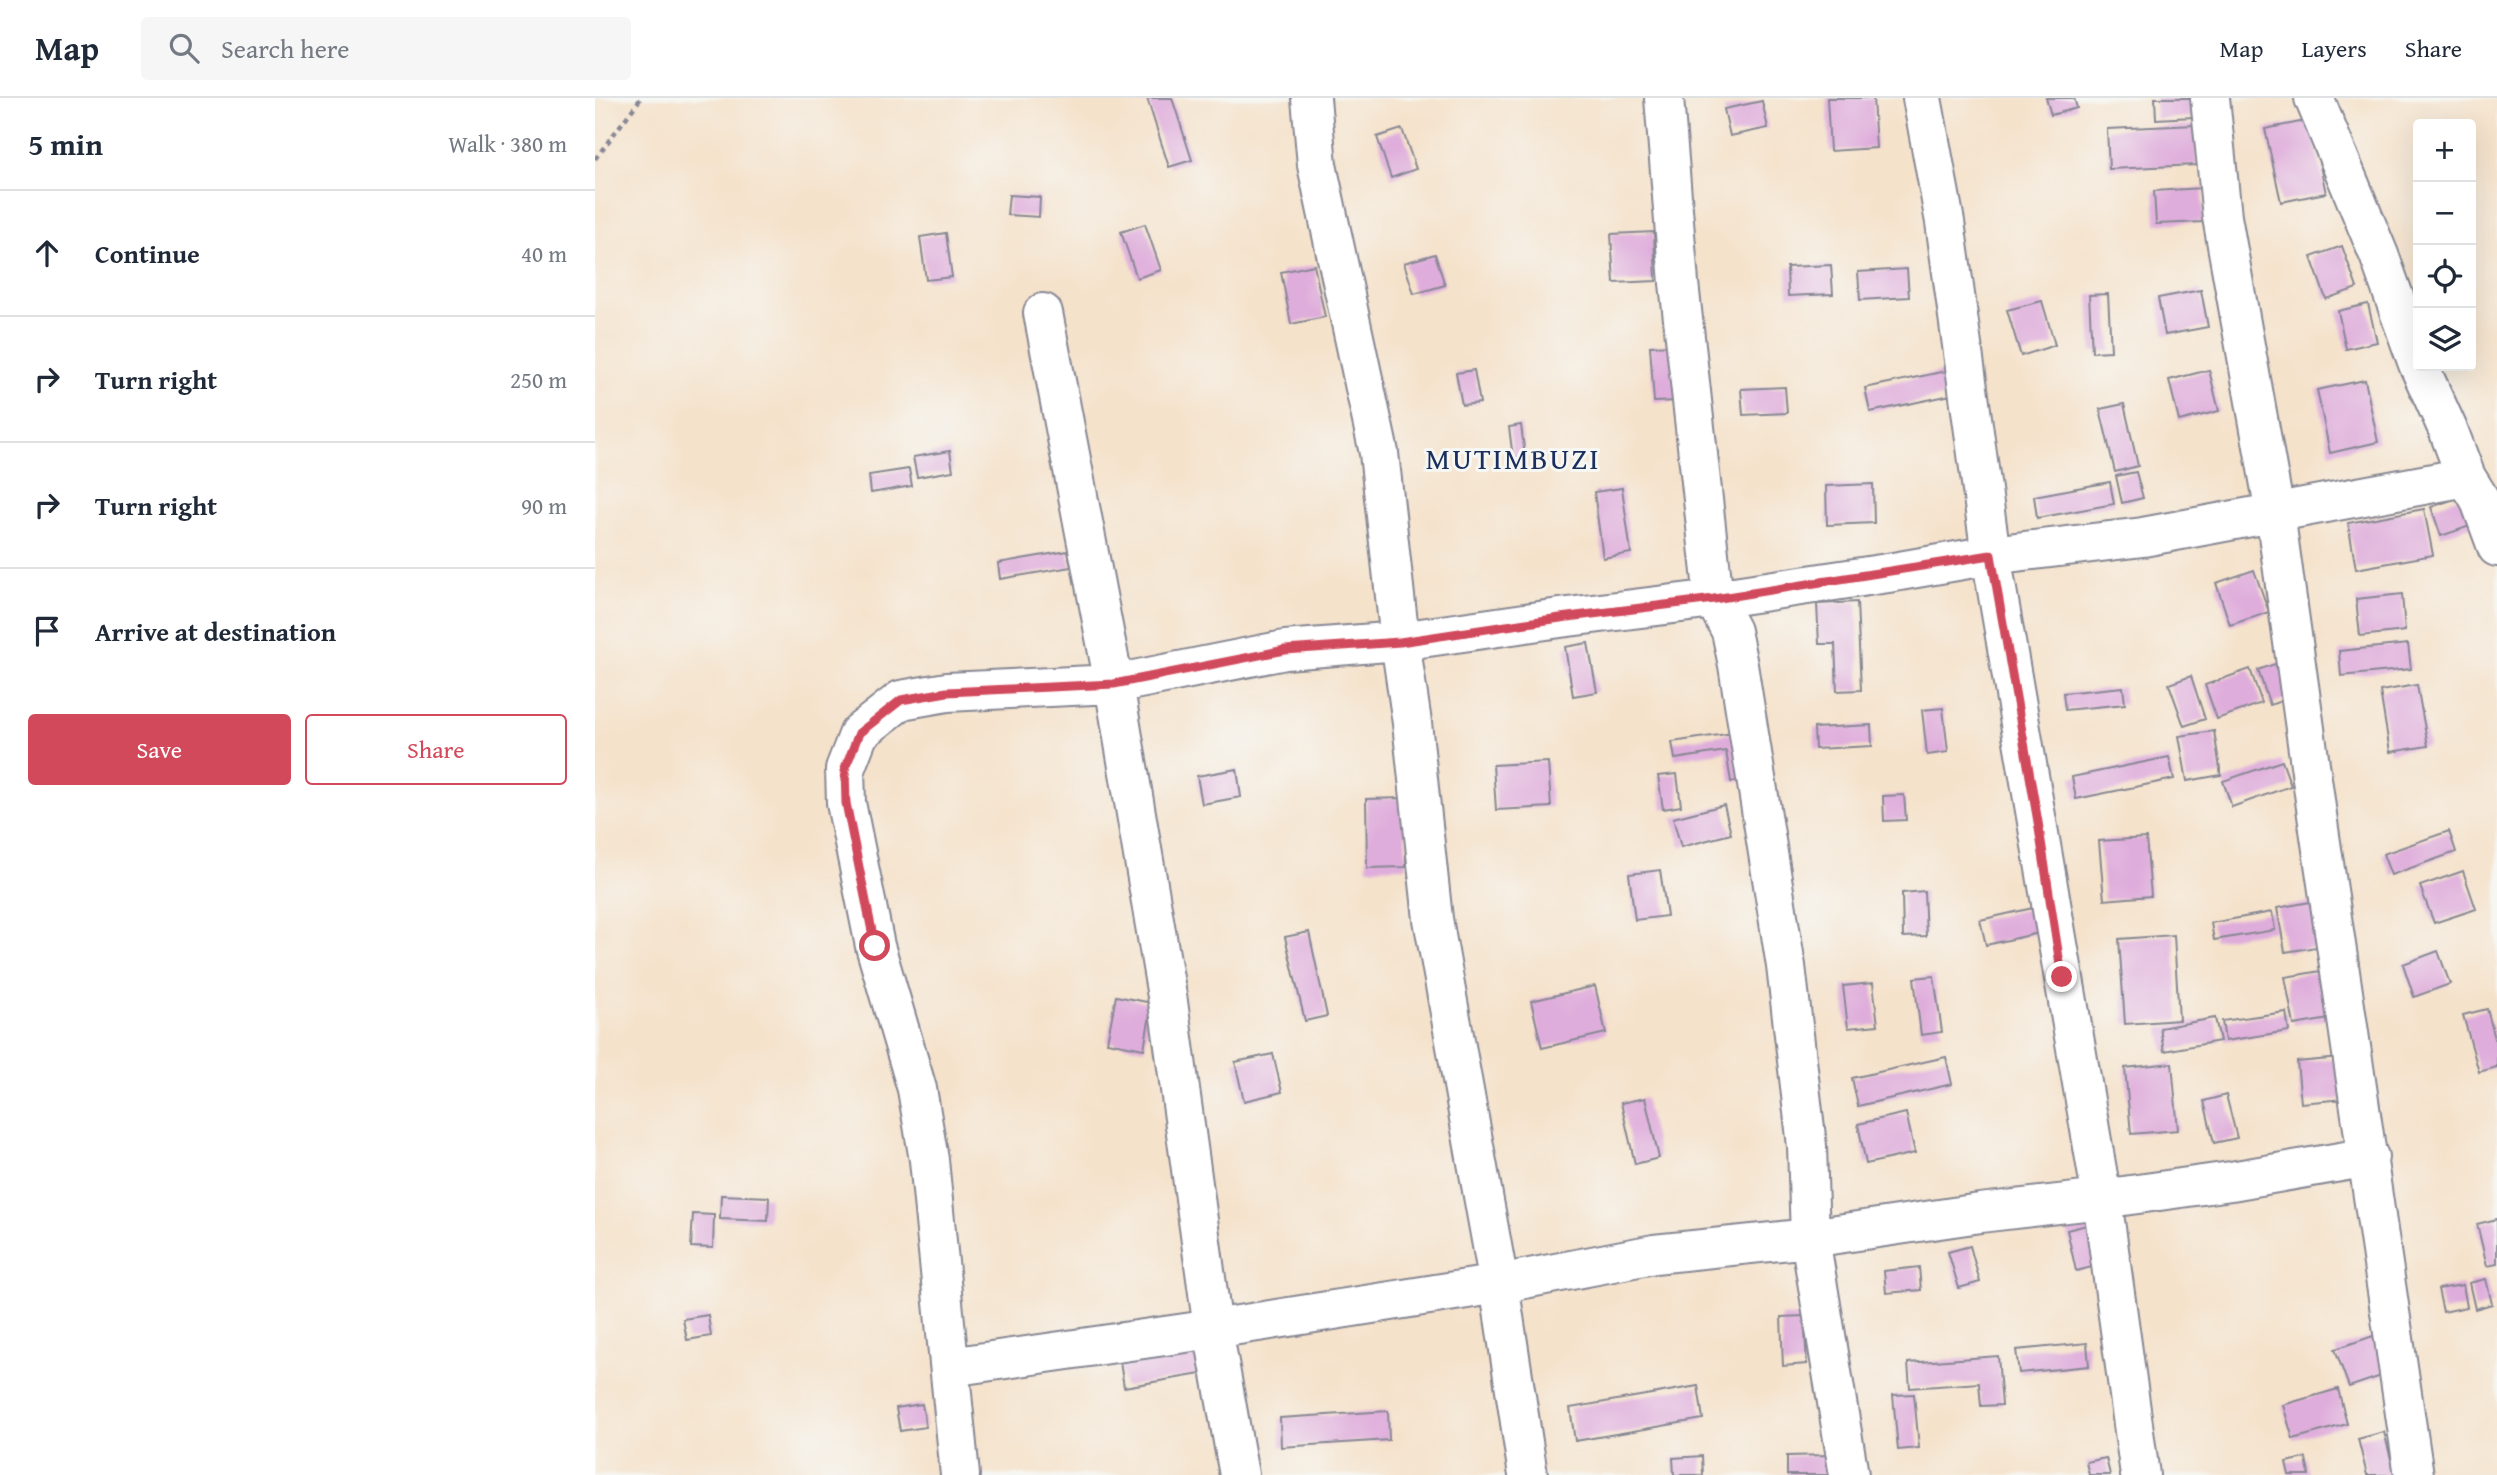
<!DOCTYPE html>
<meta charset="utf-8">
<style>
:root{--surface:#fff;--page:#f6f6f7;--text:#1f2937;--muted:#747a83;--line:#e0e1e3;--accent:#d1495b}
body{margin:0;font-family:"Gentium Book Plus",serif;background:var(--page);color:var(--text)}
.controls{position:absolute;right:21px;top:21px;display:grid;overflow:hidden;border-radius:7px;box-shadow:0 7px 28px #0002}
.controls button{width:63px;height:63px;display:grid;place-items:center;padding:0;border:0;border-bottom:2px solid var(--line);background:var(--surface);color:var(--text);font:35px sans-serif}
.stop{position:absolute;width:21px;height:21px;margin:-16px;border:5px solid #d1495b;border-radius:50%;background:#fff}
.stop.end{background:#d1495b;border-color:#fff;box-shadow:0 2px 7px #0008}
.list{margin:0;padding:0;list-style:none}
h2{display:flex;justify-content:space-between;align-items:center;height:91px;margin:0;padding:0 28px;font-size:30px}
h2 small{font-size:23px;font-weight:400;color:var(--muted)}
.list li{display:grid;grid-template-columns:46px 1fr auto;gap:21px;align-items:center;box-sizing:border-box;height:126px;padding:0 28px;border-top:2px solid var(--line)}
.list b{display:block;font-size:26px;white-space:nowrap}
.list em{font-size:23px;font-style:normal;color:var(--muted)}
.actions{display:flex;gap:14px;padding:21px 28px}
.actions a{flex:1;padding:16px 0;border:2px solid var(--accent);border-radius:7px;text-align:center;font-size:24px;color:var(--accent)}
.actions .main{background:var(--accent);color:#fff}
.icon{flex:none;width:38px;height:38px;fill:none;stroke:currentColor;stroke-width:2;stroke-linecap:round;stroke-linejoin:round}
.map{position:relative;flex:none;width:1902px;height:1377px;overflow:hidden}
header{display:flex;align-items:center;gap:42px;box-sizing:border-box;height:98px;padding:0 35px;background:var(--surface);border-bottom:2px solid var(--line)}
header strong{font-size:33px}
nav{display:flex;gap:38px;margin-inline-start:auto;font-size:24px}
.search{width:490px;height:63px;background:var(--page);display:flex;align-items:center;gap:18px;box-sizing:border-box;padding:0 24px;border-radius:7px;color:var(--muted);font-size:26px}
main{display:flex}
aside{flex:1;background:var(--surface)}
.map>svg:first-child{display:block}
.building{fill:#dfaddb}
.lines{fill:none;stroke-linecap:round;stroke-linejoin:round}
.minor-casing{stroke:#888894;stroke-width:42}
.path{stroke:#888894;stroke-width:4.5;stroke-dasharray:5 5;stroke-linecap:butt}
.minor{stroke:#fff;stroke-width:38}
.route{stroke:#d1495b;stroke-width:9}
.labels{text-anchor:middle;dominant-baseline:central;stroke-width:6;stroke-linejoin:round;paint-order:stroke}
.quarter-label{font-size:30px;letter-spacing:2px;fill:#1b2f5e;stroke:#f6f6f2}
</style>
<header>
<strong>Map</strong>
<div class="search"><svg class="icon" aria-label="search" viewBox="0 0 24 24"><circle cx="10" cy="10" r="6"/><path d="M15 15l6 6"/></svg>Search here</div>
<nav><a>Map</a><a>Layers</a><a>Share</a></nav>
</header>
<main>
<aside>
<h2>5 min<small>Walk · 380 m</small></h2>
<ul class="list">
<li><svg class="icon" aria-label="ahead" viewBox="0 0 24 24"><path d="M12 20V5M6 11l6-6 6 6"/></svg><div><b>Continue</b></div><em>40 m</em></li>
<li><svg class="icon" aria-label="right" viewBox="0 0 24 24"><path d="M7 20v-9h11M14 6l5 5-5 5"/></svg><div><b>Turn right</b></div><em>250 m</em></li>
<li><svg class="icon" aria-label="right" viewBox="0 0 24 24"><path d="M7 20v-9h11M14 6l5 5-5 5"/></svg><div><b>Turn right</b></div><em>90 m</em></li>
<li><svg class="icon" aria-label="arrive" viewBox="0 0 24 24"><path d="M6 21V4h12l-3 4 3 4H6"/></svg><div><b>Arrive at destination</b></div></li>
</ul>
<div class="actions"><a class="main">Save</a><a>Share</a></div>
</aside>
<div class="map">
<svg width="1902" height="1377" viewBox="0 0 1902 1377">
<rect width="100%" height="100%" fill="#f6f6f2"/>
<filter id="ink" filterUnits="userSpaceOnUse"><feTurbulence type="fractalNoise" baseFrequency=".0143" numOctaves="2"/><feDisplacementMap in="SourceGraphic" scale="14" xChannelSelector="R" yChannelSelector="G"/><feConvolveMatrix kernelMatrix="1 2 1 2 8 2 1 2 1" color-interpolation-filters="sRGB"/></filter>
<filter id="wash" filterUnits="userSpaceOnUse"><feTurbulence type="fractalNoise" baseFrequency=".00686" numOctaves="4" result="noise"/><feDisplacementMap in="SourceGraphic" scale="28" xChannelSelector="R" yChannelSelector="G"/><feGaussianBlur stdDeviation="1.57" result="paint"/><feColorMatrix in="noise" values="0 0 0 0 0 0 0 0 0 0 0 0 0 0 0 0 0 1.4 0 .05"/><feComposite in="paint" operator="in"/></filter>
<g filter="url(#wash)">
<rect width="100%" height="100%" fill="#f5e2cb"/>
<g id="blocks">
<!-- building -->
<path class="building" d="M552,0H577L597,62L574,69Z
M1232,0H1278L1281,50L1235,53Z
M1451,0H1479L1482,10L1456,17Z
M1560,0H1597L1598,19L1561,21Z
M1167,3L1173,30L1135,38L1129,11Z
M1715,22L1731,95L1686,104L1670,31Z
M1601,27L1602,67L1514,71L1512,31Z
M807,31L821,71L796,80L782,39Z
M1608,90L1609,124L1561,126L1559,93Z
M414,97L445,99L444,119L412,117Z
M550,126L566,172L542,180L526,134Z
M1059,134L1061,183L1019,185L1016,136Z
M351,135L357,179L331,182L325,139Z
M1747,148L1762,190L1731,201L1716,159Z
M840,156L850,187L819,196L809,165Z
M719,167L730,219L696,226L686,174Z
M1236,167L1238,196L1193,198L1192,169Z
M1312,171L1314,199L1265,202L1263,174Z
M1606,192L1613,229L1570,237L1563,200Z
M1513,196L1516,253L1497,254L1494,197Z
M1447,203L1460,247L1426,258L1412,212Z
M1773,206L1782,244L1751,251L1743,213Z
M1081,247L1083,303L1059,304L1055,248Z
M879,272L885,305L867,307L861,275Z
M1356,272L1361,296L1275,314L1270,290Z
M1614,272L1624,313L1584,323L1574,282Z
M1770,282L1783,344L1735,355L1722,292Z
M1190,289L1192,315L1148,317L1146,291Z
M1529,306L1543,368L1520,374L1505,311Z
M926,327L930,358L918,360L914,329Z
M355,353L358,373L322,379L318,359Z
M314,371L317,388L276,395L274,377Z
M1541,374L1548,400L1527,405L1521,378Z
M1515,384L1519,406L1442,420L1439,398Z
M1278,386L1279,425L1232,427L1231,388Z
M1027,390L1036,455L1008,460L999,394Z
M1871,397L1881,426L1846,438L1836,409Z
M1829,411L1838,457L1761,471L1753,425Z
M473,453L476,469L405,481L403,465Z
M1659,472L1674,514L1635,527L1621,485Z
M1807,496L1810,533L1765,538L1761,501Z
M1262,504L1266,592L1242,593L1240,546H1224L1222,506Z
M993,545L1002,594L978,598L970,549Z
M1813,546L1816,571L1746,578L1744,553Z
M1691,562L1703,597L1675,607L1663,572Z
M1655,571L1667,605L1622,621L1610,587Z
M1596,578L1610,621L1589,628L1574,586Z
M1822,587L1833,648L1795,654L1785,593Z
M1528,589L1530,606L1470,612L1468,595Z
M1348,610L1353,654L1332,657L1327,612Z
M1276,627L1277,648L1220,651L1219,630Z
M1619,633L1626,677L1592,683L1584,638Z
M1145,634L1152,681L1136,684L1131,653L1080,661L1077,644Z
M1574,659L1579,681L1481,701L1477,679Z
M1687,663L1696,688L1637,709L1628,683Z
M953,664L956,709L901,712L898,667Z
M642,671L646,699L607,706L602,678Z
M1082,676L1086,708L1068,711L1063,678Z
M1309,697L1311,722L1289,723L1288,698Z
M810,700L811,769L772,770L771,701Z
M1129,707L1136,736L1086,749L1078,720Z
M1854,733L1861,754L1796,777L1788,756Z
M1551,740L1556,798L1509,802L1504,743Z
M1065,772L1072,818L1040,822L1034,776Z
M1868,773L1881,811L1839,825L1825,788Z
M1329,793L1331,838L1308,839L1307,795Z
M1721,803L1728,848L1690,854L1682,810Z
M1438,810L1444,835L1391,847L1385,822Z
M1677,814L1680,832L1619,842L1616,825Z
M714,834L732,918L710,923L690,839Z
M1579,837L1584,922L1530,926L1524,841Z
M1843,853L1855,886L1819,899L1808,866Z
M1732,872L1740,920L1699,927L1690,879Z
M1339,878L1347,934L1326,937L1319,880Z
M1278,885L1283,927L1253,930L1248,888Z
M1000,888L1011,935L947,950L936,903Z
M521,898L557,905L549,951L512,944Z
M1892,911L1902,948V969L1884,974L1868,917Z
M1691,914L1694,933L1630,943L1627,923Z
M1620,920L1625,943L1569,953L1565,930Z
M678,956L687,994L649,1003L640,964Z
M1351,959L1357,986L1263,1008L1257,980Z
M1745,960L1749,1001L1706,1005L1702,964Z
M1577,965L1583,1032L1536,1036L1530,970Z
M1631,997L1642,1040L1619,1045L1609,1003Z
M1050,1000L1064,1060L1040,1066L1026,1005Z
M1311,1015L1320,1055L1271,1066L1263,1026Z
M126,1097L174,1099L173,1123L125,1121Z
M98,1116L119,1117L118,1150L96,1149Z
M1902,1121V1166L1892,1168L1882,1126Z
M1496,1126L1505,1167L1481,1173L1472,1132Z
M1375,1148L1385,1184L1364,1190L1353,1154Z
M1324,1169L1326,1192L1291,1195L1289,1173Z
M1891,1181L1897,1206L1880,1211L1874,1185Z
M1868,1187L1872,1209L1848,1214L1843,1191Z
M113,1217L116,1238L92,1242L88,1221Z
M1209,1218L1212,1266L1188,1268L1186,1219Z
M1781,1237L1795,1275L1754,1289L1740,1251Z
M601,1245L606,1276L529,1289L524,1258Z
M1492,1245L1494,1268L1424,1275L1421,1252Z
M1403,1258L1407,1307L1386,1308L1384,1285L1315,1290L1313,1265Z
M1103,1288L1108,1321L980,1343L975,1310Z
M1743,1291L1752,1326L1698,1341L1688,1307Z
M1319,1296L1324,1350L1303,1352L1298,1297Z
M327,1306L331,1329L305,1333L301,1310Z
M793,1313L794,1342L686,1349L685,1320Z
M1789,1334L1800,1377H1772L1763,1341Z
M1235,1357L1236,1377H1192V1358Z
M1107,1358L1108,1377H1079L1078,1360Z
M1511,1360L1515,1377H1494L1491,1364Z
M1711,1360L1714,1377H1694L1691,1364Z"/>
</g>
</g>
<g filter="url(#ink)">
<use href="#blocks" fill-opacity="0" stroke="#888894" stroke-width="2"/>
<g class="lines">
<!-- minor casing -->
<g class="minor-casing">
<path id="minor" d="M716,0L722,67L784,355L805,543L817,625L838,821L904,1186L933,1377
M1069,0L1084,185L1119,501L1136,533L1143,567L1191,868L1212,1048L1215,1140L1254,1377
M1327,0L1350,124L1396,457L1507,1101L1545,1377
M1615,0L1627,119L1680,415L1724,731L1819,1377
M1719,0L1784,157L1823,266
M448,215L519,586L573,904L618,1231L644,1377
M1824,268L1854,334L1871,379L1884,400L1902,449
M355,1269L618,1231L904,1186L1059,1156L1215,1140L1385,1115L1507,1101L1636,1083L1774,1059
M365,1377L334,1062L322,991L280,848L251,705L250,671L264,635L306,602L352,594L519,586L690,552L805,543L965,520L1119,501L1293,475L1396,457L1548,439L1871,379"/>
</g>
<!-- path -->
<path class="path" d="M0,61L46,0"/>
<!-- minor -->
<use href="#minor" class="minor"/>
</g>
</g>
<g class="lines" filter="url(#ink)">
<!-- route -->
<path class="route" d="M280,848L251,705L250,671L264,635L306,602L352,594L519,586L690,552L805,544L965,520L1119,501L1396,457L1443,724L1467,879"/>
</g>
<g class="labels">
<!-- quarter labels -->
<g class="quarter-label">
<text x="918" y="360">MUTIMBUZI</text>
</g>
</g>
</svg>
<div class="controls">
<button>+</button>
<button>−</button>
<button><svg class="icon" aria-label="locate" viewBox="0 0 24 24"><circle cx="12" cy="12" r="6"/><path d="M12 2v4M12 18v4M2 12h4M18 12h4"/></svg></button>
<button><svg class="icon" aria-label="layers" viewBox="0 0 24 24"><path d="M12 4l9 5-9 5-9-5zM3 14l9 5 9-5"/></svg></button>
</div>
<div class="stop" style="left:280px;top:848px"></div>
<div class="stop end" style="left:1467px;top:879px"></div>
</div>
</main>
